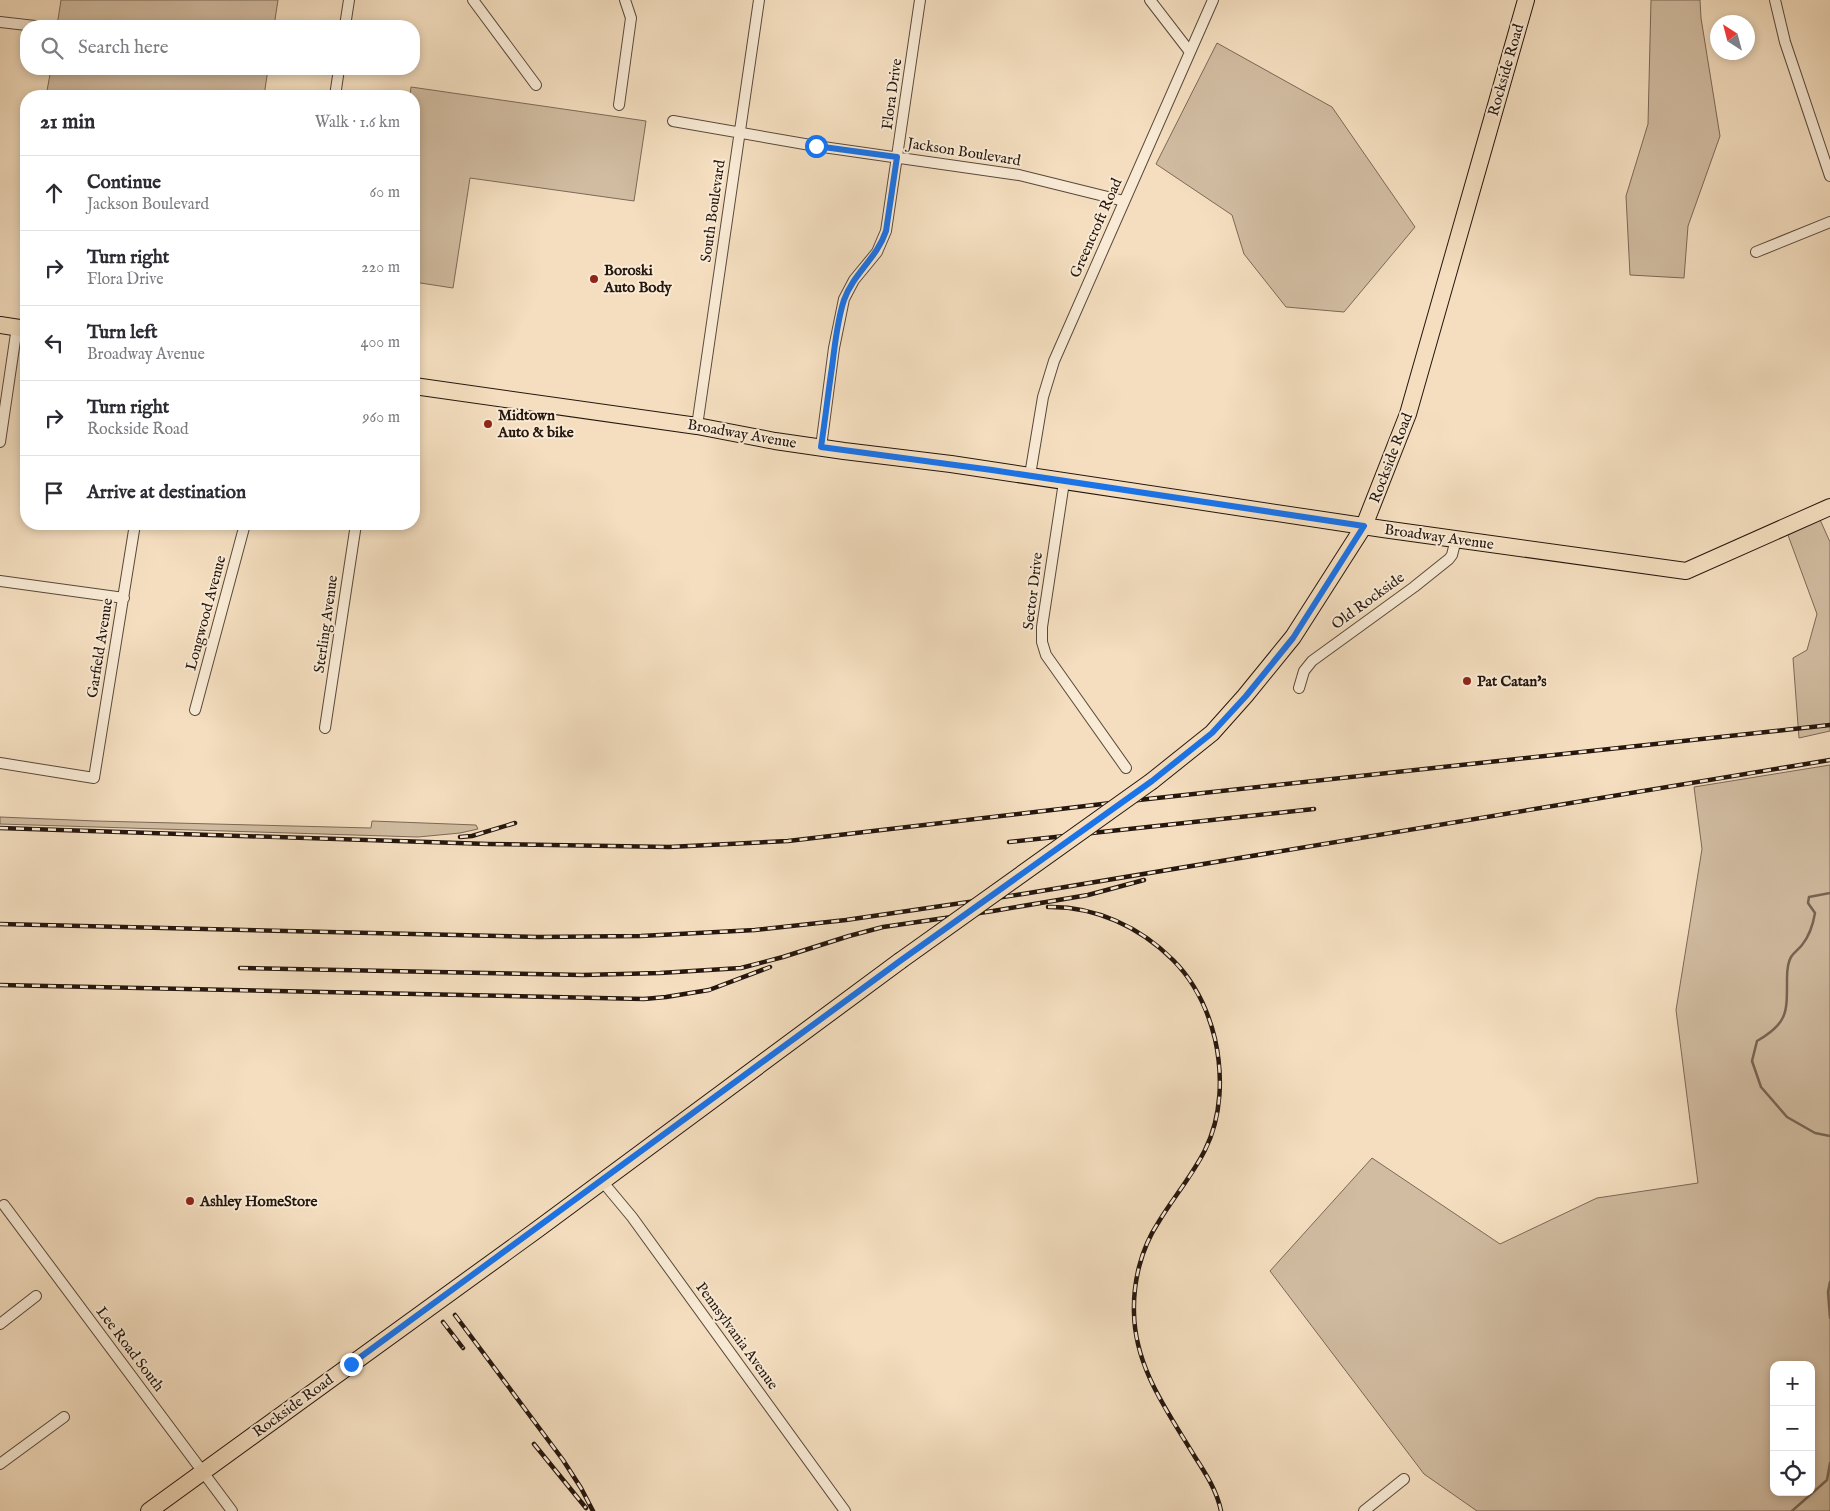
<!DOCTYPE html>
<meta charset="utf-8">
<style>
:root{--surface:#fff;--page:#f7f7f7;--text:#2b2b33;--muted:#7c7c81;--line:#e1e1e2}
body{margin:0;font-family:"IM FELL English",serif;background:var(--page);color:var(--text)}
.controls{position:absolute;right:15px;bottom:15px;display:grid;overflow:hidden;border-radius:10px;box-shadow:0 2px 8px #0003}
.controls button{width:45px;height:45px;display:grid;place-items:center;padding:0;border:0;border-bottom:1px solid var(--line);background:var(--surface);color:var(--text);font:25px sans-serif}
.compass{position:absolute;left:1710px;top:15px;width:45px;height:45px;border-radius:50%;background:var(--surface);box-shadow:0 2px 8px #0003;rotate:324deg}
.stop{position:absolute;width:15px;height:15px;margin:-11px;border:4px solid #1a73e8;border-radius:50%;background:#fff}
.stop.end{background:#1a73e8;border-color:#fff;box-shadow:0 1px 5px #0008}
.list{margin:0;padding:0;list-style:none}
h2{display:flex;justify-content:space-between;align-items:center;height:65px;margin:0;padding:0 20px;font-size:21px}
h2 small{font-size:16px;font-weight:400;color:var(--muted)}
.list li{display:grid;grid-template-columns:32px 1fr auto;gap:15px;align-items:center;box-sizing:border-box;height:75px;padding:0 20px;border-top:1px solid var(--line)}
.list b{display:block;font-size:19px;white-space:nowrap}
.list p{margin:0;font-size:16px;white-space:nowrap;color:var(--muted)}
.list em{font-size:16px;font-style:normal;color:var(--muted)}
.icon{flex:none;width:28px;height:28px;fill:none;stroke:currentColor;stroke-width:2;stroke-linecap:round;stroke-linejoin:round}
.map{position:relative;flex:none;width:1830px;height:1511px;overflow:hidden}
.search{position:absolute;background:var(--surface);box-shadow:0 2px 8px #0003;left:20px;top:20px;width:400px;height:55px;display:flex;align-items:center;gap:12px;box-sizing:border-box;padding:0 18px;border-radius:20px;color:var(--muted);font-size:19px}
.panel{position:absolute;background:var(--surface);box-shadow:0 2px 8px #0003;left:20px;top:90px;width:400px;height:440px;border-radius:20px}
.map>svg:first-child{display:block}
.green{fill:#d1bca1;stroke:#7b6958;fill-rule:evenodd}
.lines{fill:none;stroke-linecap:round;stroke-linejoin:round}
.stream{stroke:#776554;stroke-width:2.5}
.minor-casing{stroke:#59483a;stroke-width:12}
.primary-casing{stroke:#25160e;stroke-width:18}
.minor{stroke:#f8ead5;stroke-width:10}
.primary{stroke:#f4debf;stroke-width:16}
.rail-casing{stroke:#25160e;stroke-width:4.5}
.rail{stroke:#f8ead5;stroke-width:2.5;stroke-dasharray:8;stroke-linecap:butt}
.primary-bridge-casing{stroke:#25160e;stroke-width:18;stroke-linecap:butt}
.primary-bridge{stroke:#f4debf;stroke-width:16}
.route{stroke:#1a73e8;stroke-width:6}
.poi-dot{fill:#8f2418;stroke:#f8ead5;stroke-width:2}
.labels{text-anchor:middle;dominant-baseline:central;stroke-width:4;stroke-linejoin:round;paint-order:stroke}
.street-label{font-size:15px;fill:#25160e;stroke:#f8ead5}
.poi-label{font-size:15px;font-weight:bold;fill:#25160e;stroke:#f8ead5;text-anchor:start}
</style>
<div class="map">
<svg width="1830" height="1511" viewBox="0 0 1830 1511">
<rect width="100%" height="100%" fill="#f4debf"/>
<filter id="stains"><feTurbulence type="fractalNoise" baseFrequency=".004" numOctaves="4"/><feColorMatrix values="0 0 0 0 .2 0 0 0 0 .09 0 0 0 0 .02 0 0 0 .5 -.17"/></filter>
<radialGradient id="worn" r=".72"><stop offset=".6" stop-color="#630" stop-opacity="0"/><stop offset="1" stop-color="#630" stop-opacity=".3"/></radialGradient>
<!-- green -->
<path class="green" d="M61,0H278L274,26H57Z
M1651,0H1700L1701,18L1720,136L1688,226L1684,278L1630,275L1626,196L1648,124Z
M1217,43L1332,107L1415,227L1344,312L1286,307L1244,254L1232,215L1156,164Z
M51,69H268L264,96H46Z
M411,87L646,121L634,201L470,178L453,288L414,282V96H410Z
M1817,513L1830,542V731L1799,738L1793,658L1807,650L1817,614L1785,527Z
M1830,765V1511H1477L1424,1474L1270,1271L1372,1158L1500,1244L1597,1198L1698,1183L1676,1010L1702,849L1694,787ZM1774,1365H1811V1492H1774Z
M0,817L96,821L371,828L372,821L476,825L478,829L460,833L418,837L0,824Z"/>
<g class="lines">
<!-- stream -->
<path class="stream" d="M1830,893L1809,897L1808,903L1815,913C1813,925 1810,935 1802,945C1799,949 1794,952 1791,957C1788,962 1787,973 1787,979C1787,1013 1788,1023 1757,1041L1752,1061L1761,1087L1787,1117L1815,1133L1830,1136
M1830,1282L1828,1292L1830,1318
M1792,1511L1827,1480L1830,1463"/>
<!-- minor casing -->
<g class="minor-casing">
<path id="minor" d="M473,0L536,85
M1150,0L1190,52
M1775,0L1785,42L1830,176
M0,22L35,26
M345,26L349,0
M335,96L339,69
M619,105L631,18L625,0
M673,121L816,146L1019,175L1124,201
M1756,252L1830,222
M697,426L759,0
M0,442L17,327
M821,447L834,348L844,299L854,280L877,252L886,231L920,0
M1030,475L1043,397L1054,361L1213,0
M1064,482L1042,627V642L1046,655L1126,768
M0,581L124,598
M1299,688L1304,671L1312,661L1414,587L1449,559L1452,555L1456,539
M195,710L245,524
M325,728L356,524
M0,763L94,778L135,524
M602,1181L632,1217L845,1511
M4,1205L232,1511
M0,1324L36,1296
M0,1464L64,1417
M1364,1511L1404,1479"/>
</g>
<!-- primary casing -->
<g class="primary-casing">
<path id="primary" d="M0,325L26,329
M414,386L697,426L775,441L844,451L951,464L1383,529L1686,571L1830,507
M1152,781L1212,733L1245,696L1293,637L1364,526L1408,414L1526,0
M149,1511L538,1229L900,961"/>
</g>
<!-- minor -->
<use href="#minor" class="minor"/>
<!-- primary -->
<use href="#primary" class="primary"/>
<!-- rail casing -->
<g class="rail-casing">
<path id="rail" d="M0,828L488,844L669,847L788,841L1111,803L1830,725
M460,837L472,836L515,823
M1009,842L1314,809
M1048,907C1095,906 1140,927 1173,960C1194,981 1208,1010 1215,1039C1223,1075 1222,1116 1205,1150C1192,1176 1173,1198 1158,1223C1141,1249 1133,1282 1134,1313C1135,1368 1168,1412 1195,1457C1206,1474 1217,1491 1221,1511
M0,924L538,937L641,936L755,930L846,920L1023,894L1830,760
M240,968L583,975L660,973L741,968L783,957L849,936L883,927L993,911L1088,895L1144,880
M0,985L644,999L666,997L709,990L770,967
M455,1315L563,1460L581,1488L593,1511
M443,1322L463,1348
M534,1444L586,1508"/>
</g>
<!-- rail -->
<use href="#rail" class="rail"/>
<!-- primary-bridge casing -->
<g class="primary-bridge-casing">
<path id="primary-bridge" d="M900,961L1152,781"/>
</g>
<!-- primary-bridge -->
<use href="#primary-bridge" class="primary-bridge"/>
</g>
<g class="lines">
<!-- route -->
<path class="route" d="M351,1364L900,961L1152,781L1212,733L1246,696L1293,638L1364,526L992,470L821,447C825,421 828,394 832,367C835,345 837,321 844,300C853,274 877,258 886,231L897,157L816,146"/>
</g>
<!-- markers -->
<g class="poi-dot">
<circle cx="594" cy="279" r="5"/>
<circle cx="488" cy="424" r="5"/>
<circle cx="1467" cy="681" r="5"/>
<circle cx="190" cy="1201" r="5"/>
</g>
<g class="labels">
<!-- street labels -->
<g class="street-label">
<text transform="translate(1506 70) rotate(-74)">Rockside Road</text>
<text transform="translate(892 94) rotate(-82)">Flora Drive</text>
<text transform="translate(964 152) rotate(9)">Jackson Boulevard</text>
<text transform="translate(713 211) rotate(-82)">South Boulevard</text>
<text transform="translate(1096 228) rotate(-66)">Greencroft Road</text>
<text transform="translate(742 434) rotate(10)">Broadway Avenue</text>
<text transform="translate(1391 458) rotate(-69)">Rockside Road</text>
<text transform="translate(1439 537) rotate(8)">Broadway Avenue</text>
<text transform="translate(1033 591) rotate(-83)">Sector Drive</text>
<text transform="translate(1368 601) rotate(-36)">Old Rockside</text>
<text transform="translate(206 613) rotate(-75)">Longwood Avenue</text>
<text transform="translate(326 624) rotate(-82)">Sterling Avenue</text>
<text transform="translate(100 648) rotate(-81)">Garfield Avenue</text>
<text transform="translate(737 1336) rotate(54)">Pennsylvania Avenue</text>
<text transform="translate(130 1349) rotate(53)">Lee Road South</text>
<text transform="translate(293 1406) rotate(-36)">Rockside Road</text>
</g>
<!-- poi labels -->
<g class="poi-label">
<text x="604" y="270">Boroski<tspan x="604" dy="17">Auto Body</tspan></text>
<text x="498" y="415">Midtown<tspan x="498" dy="17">Auto &amp; bike</tspan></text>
<text x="1477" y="681">Pat Catan's</text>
<text x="200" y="1201">Ashley HomeStore</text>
</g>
</g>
<rect width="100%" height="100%" filter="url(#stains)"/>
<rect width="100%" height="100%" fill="url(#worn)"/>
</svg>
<div class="controls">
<button>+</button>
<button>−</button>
<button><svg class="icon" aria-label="locate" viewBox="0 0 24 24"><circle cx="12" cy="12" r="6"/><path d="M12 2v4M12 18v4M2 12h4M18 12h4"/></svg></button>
</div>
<svg class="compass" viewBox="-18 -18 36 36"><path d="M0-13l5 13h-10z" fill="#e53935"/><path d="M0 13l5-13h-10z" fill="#7c7c81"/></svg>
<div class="stop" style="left:816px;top:146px"></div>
<div class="stop end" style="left:351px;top:1364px"></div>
<div class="search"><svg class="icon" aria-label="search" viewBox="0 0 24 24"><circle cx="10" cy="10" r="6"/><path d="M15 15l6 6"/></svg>Search here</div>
<section class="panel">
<h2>21 min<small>Walk · 1.6 km</small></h2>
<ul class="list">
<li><svg class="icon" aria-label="ahead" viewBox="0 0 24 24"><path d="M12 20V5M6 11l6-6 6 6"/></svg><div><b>Continue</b><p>Jackson Boulevard</p></div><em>60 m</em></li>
<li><svg class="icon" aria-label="right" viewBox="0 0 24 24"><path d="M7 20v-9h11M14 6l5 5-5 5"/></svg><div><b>Turn right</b><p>Flora Drive</p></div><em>220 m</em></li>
<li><svg class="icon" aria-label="left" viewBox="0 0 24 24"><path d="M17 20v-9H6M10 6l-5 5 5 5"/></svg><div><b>Turn left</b><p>Broadway Avenue</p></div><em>400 m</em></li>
<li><svg class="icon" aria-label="right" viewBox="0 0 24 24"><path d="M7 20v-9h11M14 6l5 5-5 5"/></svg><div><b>Turn right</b><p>Rockside Road</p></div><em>960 m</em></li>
<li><svg class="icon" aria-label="arrive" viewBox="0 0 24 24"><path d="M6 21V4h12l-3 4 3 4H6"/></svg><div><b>Arrive at destination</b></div></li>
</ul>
</section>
</div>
